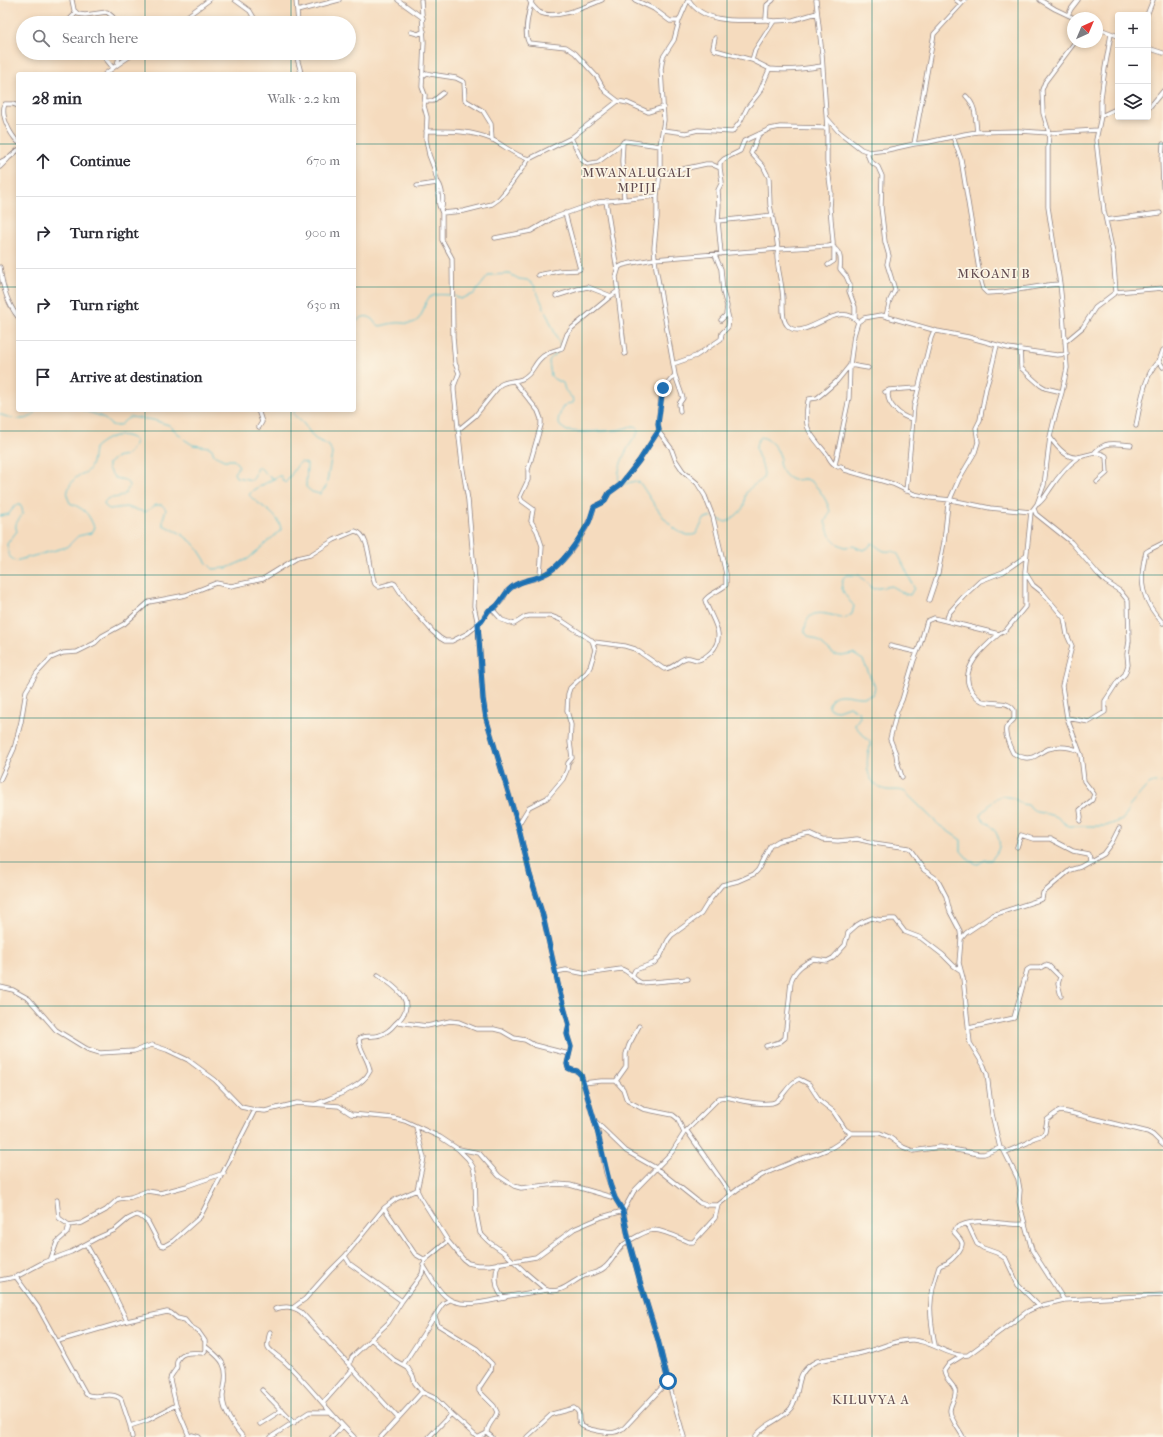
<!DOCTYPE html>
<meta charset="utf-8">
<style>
:root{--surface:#fff;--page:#f2f2f3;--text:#2b2b33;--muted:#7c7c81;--line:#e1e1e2}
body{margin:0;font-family:"IM FELL French Canon",serif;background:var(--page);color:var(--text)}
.controls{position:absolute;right:12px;top:12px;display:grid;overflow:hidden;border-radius:4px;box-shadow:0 2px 6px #0003}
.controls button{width:36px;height:36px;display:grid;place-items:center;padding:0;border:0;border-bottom:1px solid var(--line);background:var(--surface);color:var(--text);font:20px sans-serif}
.compass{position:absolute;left:1067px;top:12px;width:36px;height:36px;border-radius:50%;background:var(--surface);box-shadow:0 2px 6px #0003;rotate:44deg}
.stop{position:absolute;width:12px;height:12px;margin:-9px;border:3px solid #1f6fb2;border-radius:50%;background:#fff}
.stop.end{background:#1f6fb2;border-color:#fff;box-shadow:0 1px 4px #0008}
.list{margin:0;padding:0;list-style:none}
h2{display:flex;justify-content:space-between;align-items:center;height:52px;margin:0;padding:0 16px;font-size:17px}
h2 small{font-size:13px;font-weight:400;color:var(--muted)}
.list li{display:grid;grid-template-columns:26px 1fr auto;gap:12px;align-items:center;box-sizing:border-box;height:72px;padding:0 16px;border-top:1px solid var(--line)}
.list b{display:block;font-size:15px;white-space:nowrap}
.list em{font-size:13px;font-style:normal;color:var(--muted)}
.icon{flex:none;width:22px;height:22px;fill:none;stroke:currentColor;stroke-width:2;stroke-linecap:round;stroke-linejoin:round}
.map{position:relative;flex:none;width:1163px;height:1437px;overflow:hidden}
.search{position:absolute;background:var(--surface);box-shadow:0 2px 6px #0003;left:16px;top:16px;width:340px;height:44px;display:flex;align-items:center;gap:10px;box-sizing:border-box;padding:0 14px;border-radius:22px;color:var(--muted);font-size:15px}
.panel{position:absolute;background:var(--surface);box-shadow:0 2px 6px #0003;left:16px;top:72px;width:340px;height:340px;border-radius:4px}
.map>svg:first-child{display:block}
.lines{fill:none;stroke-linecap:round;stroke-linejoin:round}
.stream{stroke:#57c3d0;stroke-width:1}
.minor-casing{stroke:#8c7e7c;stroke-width:5}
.minor{stroke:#fff;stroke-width:3.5}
.route{stroke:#1f6fb2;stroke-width:5}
.grid{fill:none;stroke:#0f766e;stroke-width:1;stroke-opacity:0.55}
.labels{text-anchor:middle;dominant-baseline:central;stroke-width:3.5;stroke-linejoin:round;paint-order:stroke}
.quarter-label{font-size:13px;letter-spacing:1px;fill:#624c51;stroke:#fcf5e5}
</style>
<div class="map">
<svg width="1163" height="1437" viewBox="0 0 1163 1437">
<rect width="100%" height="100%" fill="#fcf5e5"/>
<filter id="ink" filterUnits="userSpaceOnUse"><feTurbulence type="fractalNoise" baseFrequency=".025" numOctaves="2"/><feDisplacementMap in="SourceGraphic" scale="8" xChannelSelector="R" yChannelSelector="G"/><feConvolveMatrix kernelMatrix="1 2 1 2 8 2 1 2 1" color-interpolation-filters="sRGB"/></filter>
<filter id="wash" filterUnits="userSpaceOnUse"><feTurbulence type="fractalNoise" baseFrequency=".012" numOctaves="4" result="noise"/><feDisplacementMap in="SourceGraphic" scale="16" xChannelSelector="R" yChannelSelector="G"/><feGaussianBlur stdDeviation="0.9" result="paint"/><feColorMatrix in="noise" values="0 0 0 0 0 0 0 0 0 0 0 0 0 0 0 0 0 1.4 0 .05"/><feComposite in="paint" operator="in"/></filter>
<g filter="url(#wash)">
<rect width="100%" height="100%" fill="#f5dbbe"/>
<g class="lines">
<!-- stream -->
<path class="stream" d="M454,296L460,299L474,294L489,275L510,274L519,279L527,280L534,285L561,347
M354,324C359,319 364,314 371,318L375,323L380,326C385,325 391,323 396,323C402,322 408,325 415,322C426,316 422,297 435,295C440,294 446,295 451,295
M559,351L550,359L549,362L551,376L554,379L563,383L565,390L574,400L573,403L566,404L562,408L558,420L560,426L567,431L585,432L618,430L633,426L637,427L639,429C637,436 634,438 631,443C624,453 616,471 619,483
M82,410C88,412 96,414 102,417C109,422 109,426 119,426L127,419L131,417L153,420L169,425L185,440L193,445L209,447L212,449L214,455L224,460H234L239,466L234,473L236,477L252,480L254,478L257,467H259L271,478H274
M0,414C9,419 33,424 35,410
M621,485L635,481L640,483C651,498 674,543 696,534L705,518L712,517
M0,516L9,514L15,505H20C29,518 11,519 17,531L7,544L9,556L15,561L67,547L78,536L91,533L94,527C88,512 84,509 70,503L67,496C68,487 72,479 80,475C84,473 88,472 90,468C93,462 93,455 94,448C105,438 121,430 135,440V445L126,456L115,458L108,464V469L115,478L125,480L129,485C125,500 118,496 107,499L104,503L105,506L109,509L126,507L145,512L156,505H162L166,509L163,519V525L180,533L192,542L198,549L207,563L213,569L227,568L248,559L281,530C280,514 259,506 249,495L253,490L279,476H281L283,481L285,483C291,477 295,466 301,462L307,464L306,487L312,492L320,494L326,487L332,454L330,447L326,444L315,439L303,423L294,415V410
M715,518L726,522C732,519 742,512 744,505C745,500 744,497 746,493C751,485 757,484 763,479C768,464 747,450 761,437C769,438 777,448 780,456C781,461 779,458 779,462C779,467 785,476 789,478C794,482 799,479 804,479C814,478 829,503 830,512L825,522L826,525L830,536L838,544L845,547L853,546L863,550L868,548L871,544L873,543C876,546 880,549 884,551C889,552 892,550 897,553C899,555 913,585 914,588L910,595L905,594L891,586L873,589L859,575H846C835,585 847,598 854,606L852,614L846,618C828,616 806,603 805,632L808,636L818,641L834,655L842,656L853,654L863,660L875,687L873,694C860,703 843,689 832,698L828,706L830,709L838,710L849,706L859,712L860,717L855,724V726L870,742C871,746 869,750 868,754C866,769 868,783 883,789C891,792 898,788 905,792L939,825L961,840V851L970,861L978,864L985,860H991C994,856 998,852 999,847C1001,840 995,829 989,824C986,821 982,821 980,816L982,812L998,797L1003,796L1013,798L1022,804L1028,805L1036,812L1044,813L1057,817L1068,826H1106L1122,820L1127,814L1129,807L1146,787L1154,782L1163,783"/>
</g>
</g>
<g filter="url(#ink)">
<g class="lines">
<!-- minor casing -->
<g class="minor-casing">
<path id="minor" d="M72,0L74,10L78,14L85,15L107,12L113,17L116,23
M235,0L250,11L257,23
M296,0L298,23
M398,0L423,18
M421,0L424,42L422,87L425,95L424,106L427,117L426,139L429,155L434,168L437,180L439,205L442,213V240L452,258L453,337L455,363L459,373L454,386V391L462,464L468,500L475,582L474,606L478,625L483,699L486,718L518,825L530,875L543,916L560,993L569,1025L567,1034L571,1047L567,1064L568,1068L572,1070L577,1071L581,1075L598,1133L606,1173L615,1198L623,1211L629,1241L641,1285L658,1340L668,1381L684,1437
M529,0C532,5 535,9 539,12C555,21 587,6 602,0
M532,0C529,10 523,34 529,43L566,47L575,53L597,77L605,91L618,101L628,103L648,112L664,107
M635,0L654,9L670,21H679
M689,0C704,25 742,20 766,20
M773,0L767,5L766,18L767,20L774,21
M816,0L822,54L827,128V162L831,192L830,208L833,242V245L829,246L778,249L777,255C777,270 783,285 783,301C783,308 782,320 787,325C804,345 837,297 858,322L854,335L850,365L849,398L835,465L838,467L841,466L845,470L893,484L914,494L931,498L951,500L990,508L1031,512
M956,0L961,4
M1040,0L1055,9L1074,18
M297,11L339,0
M1068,15L1071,9L1078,0
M1147,15L1153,0
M70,23V19L76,13
M178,23L209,0
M1097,28L1118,36
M411,32L418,34L424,31
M1111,34L1105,68L1101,98V116L1096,140L1104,211L1113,253L1116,292
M715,38L713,48L715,50L752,60
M1148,48L1163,53
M101,53L113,68
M296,53C297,60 300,67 301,74
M117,65L120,53
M770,69L752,60L755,50L774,21L793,20L817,13
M105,74L117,65L135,53
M422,77L427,73L430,74L456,78L464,82L465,100L483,111L491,124L492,140
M966,96C977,107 975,118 977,132
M425,101H433L443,93
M18,106L13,104H5C0,115 10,134 18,142
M1148,109L1163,91
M1101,116L1118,108
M827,118L838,131L861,149L869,152L887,150L914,144L929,142L965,134L977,132L1020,131L1049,133L1098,130
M663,130L686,133L698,130L732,132L740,122L747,108L759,93L769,70L770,69C789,71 805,69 822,66
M426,131C449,131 470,130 491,139C504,145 515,156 529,159
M953,137L961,159L981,282L983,289L987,293L1004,292L1048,285L1060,284
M571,138L582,160L587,164L598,162L622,144
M914,144L934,34L965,0
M1163,144L1162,159L1163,188
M866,151L870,161L878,167L882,176L881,207L885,242L889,256L887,264L895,290L890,300L886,316
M0,162L10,157L18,150
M0,167L8,159
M660,174L706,164H711L720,168
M438,182C443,189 444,202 441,210
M417,186L437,183
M624,199L622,161L623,142L625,141L660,146
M606,201L617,270
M442,213L464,211L492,204L499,199L505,192L529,159L571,138L618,101
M1106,220L1160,213
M718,221L773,215
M495,238L531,231L553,218L598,202L657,196
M834,248C841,253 841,260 840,269L846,276L850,285L849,291L855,307V318
M721,254L718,221L719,206L718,190L722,182L720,168V163L724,159L740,151L744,141L770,129L780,127L827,128
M715,255L721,269L723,292L727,306L726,315L721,320
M828,265L834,261V247
M0,267C2,284 7,303 18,317
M538,275L559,271L578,270L580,269L565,213
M556,296L578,289L588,287L611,296L618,291
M858,322L864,318L881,315L937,331L968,337L1008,348L1057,355L1067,354
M1065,342L1083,327L1095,308L1116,292L1163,288
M1020,349L1021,368L1040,385L1045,388L1062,392
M1163,350L1159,361L1163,367
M625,354L616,277L619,267L623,265L632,263L654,259L778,249L776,234L770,205L769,178L763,166L751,153L759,134
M673,364L696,356L721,339L722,333L728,327L729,319L727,311
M675,375L683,398L679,404L680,411
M889,390C884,403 901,417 912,419
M885,392L889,390L917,388
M258,410L262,422L259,427
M1136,426C1139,410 1145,371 1159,361
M458,430L475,416L500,385C507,380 515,382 522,379C533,373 532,368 539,360C545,353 553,351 562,348L567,334L572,328L611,296
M1050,437C1056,446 1067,459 1078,457C1088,456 1097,449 1106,456L1107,473L1097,482
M1095,452C1107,440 1116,444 1131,445
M835,465C830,462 829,457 826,453C809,432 803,430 808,401L809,399L817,398L822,394L837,381L850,365L868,368
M906,491L912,430L914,406L931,338L933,333L937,331
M1038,504C1044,499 1046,495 1050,489C1058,477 1066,466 1078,458
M1034,509L1036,514L1071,542L1098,574L1106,582L1120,591L1128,601L1129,641L1127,654L1128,665L1125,674L1118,681L1107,698L1105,701V712L1089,722L1067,718
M1163,543L1149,550L1146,552C1138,582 1142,601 1163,623
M1025,572L1033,585L1043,593L1064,618L1067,635L1072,646L1062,686L1067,718L1081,755L1084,781L1094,794L1092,800L1080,810L1081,817L1080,821
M540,576C560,570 582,538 590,519C592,515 593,511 594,507L604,502L609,493L620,485L639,461L659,430
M929,600L938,573L944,542L948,504L959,479L975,452L978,442L976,428L980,420L986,388L990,375L997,345
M493,610L503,599L507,591L514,586L521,582L537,578L540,576L542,546L537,531L531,521L533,509L522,501L520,497L528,480V470L541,425V419L538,411L514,381
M946,621L949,613L963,597L980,581L1003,572L1026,556
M999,634C985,646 958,669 971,690C974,695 978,699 982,701C993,705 1007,699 1014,710V719C1012,722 1007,725 1006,728C1004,736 1010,747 1013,753C1020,758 1030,760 1037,755C1041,753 1044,751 1048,749C1058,746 1070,747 1079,751
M890,646L916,652
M902,777L897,761L896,754L890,739L897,711L902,700L914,660L920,645L927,621L934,618L999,634L1006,630L1025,607V571L1031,512L1037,504L1044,485L1050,437L1054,420L1062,392L1067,368L1063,313L1060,284L1048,207V148L1049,133L1043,113L1042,90L1045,82L1075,42
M0,780L14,749L21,722L26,691L37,673L51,658L63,653L77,652L95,643L102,636L124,624L149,602L186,595L216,583L231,586L263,579L297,558L310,555L334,540L355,531C371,534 369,571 375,584L379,587L393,583L395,584L406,601L433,632L440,638L445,641H452L468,633L481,622L488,611L492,609L502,620L514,624L525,617L529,616H551L561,620L594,642L625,646L635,649L664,669C676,668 677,660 686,658C690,657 694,660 698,660C702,659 708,655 711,652C728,635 710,618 705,600C710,593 720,591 726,585V574L713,517L705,496L697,483L683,471L675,459L671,448L659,432L658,424L662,390L675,375L656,268L654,248L657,217V196L660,174V146L664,120L661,69L663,57L674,40L679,21L688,0
M518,825L529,807L547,798L563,779L567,770L568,763L572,758L570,742L571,725L567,711L568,694L570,688L587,672L590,667L595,650L592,640
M1017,847L1021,835L1033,839H1050L1073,851L1088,854L1089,861
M961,939L966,933L993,915L1042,899L1043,893L1070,870L1080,867L1103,854L1112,842L1119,828
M556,972L566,970L586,974L621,969C630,971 634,981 642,983L688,979
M632,976L635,970L654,963L661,955L668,940L672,935L701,914L709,901L722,885L738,881L754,874L758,870L770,846L778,841L809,834L822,840L838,841L857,839L874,843L908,848L924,870L937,879L946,896L950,912L960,931L961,939L959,963L963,978L970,1043L984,1066L987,1074L992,1114L1000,1148
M0,987L13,990L29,999L56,1030L87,1049L100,1053L134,1051L152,1045L167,1050L188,1060L215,1080L241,1107L255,1110L265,1111L297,1103L339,1106L351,1114L394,1118L405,1121L440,1137L458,1149L468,1159L473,1167L475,1176L476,1212L480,1233L489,1242L505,1253L525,1272L545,1289C560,1296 572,1281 584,1276C591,1273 598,1273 604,1268C612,1262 615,1253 621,1247C627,1241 647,1230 654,1230C666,1231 679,1238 689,1242H693L715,1218L718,1205L738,1189L764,1174L797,1160L816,1154L831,1148L839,1143L851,1133
M398,1022L427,1026L450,1021L459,1022L476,1029H494L502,1031L514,1038L525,1040L534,1045L569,1054
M969,1028L1014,1018L1027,970L1030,968H1040L1045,965L1049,966L1060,977L1058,984L1061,996
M766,1046L780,1042L785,1038L791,982C794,970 803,964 814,959L827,961L833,958L845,945L848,933L857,925L862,922L872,918L880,920L890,919H895L905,932L921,938L943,955L954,966L960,970
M616,1081L623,1089L626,1098L628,1101L643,1109L673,1115L678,1119L684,1133
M583,1083L601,1081H616L626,1067V1054L629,1045L639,1026
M316,1104C332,1097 362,1088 370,1071C369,1060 359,1050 359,1039C364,1034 373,1038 380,1035C386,1033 391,1029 395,1024C420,1003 397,988 378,975
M595,1121L626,1151L656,1168L700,1203L706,1205H718
M416,1127L424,1158L417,1190L421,1198L448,1241L463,1259L468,1263L477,1265H490L536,1257L574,1229L602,1217L623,1211L634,1191L672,1152L684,1133L719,1098C728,1095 735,1100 743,1101C752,1103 763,1104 772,1103C782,1102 787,1083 799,1079L809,1084L820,1101L833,1111L845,1129L851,1133H880L889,1137L903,1147L913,1151L940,1147L979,1154H984L1000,1148L1003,1149L1018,1179L1020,1190L1019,1202L1032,1250L1064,1300
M687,1131L731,1194
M459,1149L479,1153L499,1176L514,1186L521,1188L557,1184L570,1185L615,1198
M1006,1152L1027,1143L1034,1138L1043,1135L1045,1132L1047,1120L1056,1113L1060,1111L1067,1112L1148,1132L1153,1135L1163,1145
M57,1200L59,1218L69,1225L82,1223L106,1210L118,1199L131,1197L147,1191L160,1193L187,1186L224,1173
M384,1208L415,1254L425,1260
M967,1225L969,1227L977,1244L983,1248L997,1253L1006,1259L1018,1285L1039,1306
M86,1244L111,1288L127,1321
M345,1256L350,1264L402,1301
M51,1258L57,1242L67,1233L69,1225
M499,1263C494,1273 495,1290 503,1297L547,1290
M423,1265C430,1275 436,1288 445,1296C460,1310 487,1301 505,1298
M16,1277L38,1307L86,1394C96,1400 111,1390 121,1399L130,1426L132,1437
M0,1280L16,1277L44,1262L71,1252L97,1238L115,1230L128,1219L136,1215L140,1216L148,1222L160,1245L164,1246L173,1241L200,1217L255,1110
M294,1307L305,1299L330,1271L345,1256L384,1208L396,1199L417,1190
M275,1309C285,1306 292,1306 301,1312L398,1418
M435,1317L438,1325L477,1349L492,1364L491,1370L479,1388V1391L494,1406L497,1412C495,1420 487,1424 487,1433L492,1437
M270,1332C269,1336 267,1343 268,1347C270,1352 283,1359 287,1364C311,1387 330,1414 354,1437
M371,1339L394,1360L408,1368L413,1376L415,1383L422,1392L435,1398L451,1414L477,1437
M58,1341L127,1321L167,1312L171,1313L177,1318L185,1320L190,1326L198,1331L205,1341V1351L203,1353C194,1353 180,1350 177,1362C176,1366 178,1365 176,1369C173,1374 170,1375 170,1380L176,1405L189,1436
M935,1345C929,1313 928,1299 939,1267C941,1264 943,1265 947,1263C952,1260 963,1249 962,1243C961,1239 956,1235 954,1232L956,1228C976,1215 1002,1226 1024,1224
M205,1346C211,1351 220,1357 223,1364C228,1374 224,1385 223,1395C222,1410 234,1427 243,1437
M962,1356L949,1364L944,1371C945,1380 952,1382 955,1390C957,1398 950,1403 950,1411C951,1420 959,1429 963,1437
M403,1365L442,1305L444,1303L450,1300
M350,1366V1362L352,1357L388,1323L402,1301L422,1274L425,1260L448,1241
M262,1390L294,1423
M323,1403L353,1369
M260,1424L282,1410
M130,1426L148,1420L176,1405
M187,1437L192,1435L199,1437
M271,1437L309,1412H330
M332,1437L342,1426
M381,1437L422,1392
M429,1437L451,1414
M479,1437L487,1433
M527,1437L552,1414L574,1408C583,1414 576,1419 581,1425C584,1429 610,1434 615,1432C618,1432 621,1429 624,1428L668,1381
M755,1437C764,1423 781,1421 791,1408C803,1390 792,1373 817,1361C833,1358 850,1356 865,1352C881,1348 897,1339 913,1340C932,1341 950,1358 968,1355L1028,1311L1039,1306L1064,1300L1163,1295"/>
</g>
<!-- minor -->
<use href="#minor" class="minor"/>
</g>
</g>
<g class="lines" filter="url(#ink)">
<!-- route -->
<path class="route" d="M663,388L658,424L659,430L639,461L620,485L609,493L604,502L594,507C592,512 591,517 589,522C579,539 562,567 543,575C533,580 521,580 512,587C503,593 500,608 489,610L482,621L478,624L483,699L486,718L518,825L530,875L543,916L560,993L569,1025L567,1034L571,1047L567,1064L568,1068L572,1070L577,1071L581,1075L596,1126L610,1184L615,1198L623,1211L629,1241L641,1285L658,1340L668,1381"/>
</g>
<!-- grid -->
<path class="grid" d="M145,0V23M291,0V23M436,0V1437M582,0V1437M727,0V1437M872,0V1437M1018,0V1437M145,53V74M291,53V74M0,144H18M354,144H1163M0,287H18M354,287H1163M145,410V1437M291,410V1437M0,431H1163M0,575H1163M0,718H1163M0,862H1163M0,1006H1163M0,1150H1163M0,1293H1163"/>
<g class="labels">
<!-- quarter labels -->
<g class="quarter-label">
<text x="637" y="172">MWANALUGALI<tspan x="637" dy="15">MPIJI</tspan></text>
<text x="994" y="273">MKOANI B</text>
<text x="871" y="1399">KILUVYA A</text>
</g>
</g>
</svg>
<div class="controls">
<button>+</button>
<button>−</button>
<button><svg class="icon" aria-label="layers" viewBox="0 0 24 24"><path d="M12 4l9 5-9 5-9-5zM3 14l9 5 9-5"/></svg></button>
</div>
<svg class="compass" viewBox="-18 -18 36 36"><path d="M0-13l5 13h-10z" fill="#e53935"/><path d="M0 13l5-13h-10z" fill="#7c7c81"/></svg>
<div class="stop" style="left:668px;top:1381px"></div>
<div class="stop end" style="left:663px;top:388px"></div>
<div class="search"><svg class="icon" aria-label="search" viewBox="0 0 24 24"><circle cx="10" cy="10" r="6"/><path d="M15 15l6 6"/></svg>Search here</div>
<section class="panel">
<h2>28 min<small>Walk · 2.2 km</small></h2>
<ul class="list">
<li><svg class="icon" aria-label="ahead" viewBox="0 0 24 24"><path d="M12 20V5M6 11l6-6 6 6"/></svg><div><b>Continue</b></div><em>670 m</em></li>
<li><svg class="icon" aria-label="right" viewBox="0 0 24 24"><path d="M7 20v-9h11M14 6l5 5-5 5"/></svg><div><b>Turn right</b></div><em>900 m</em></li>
<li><svg class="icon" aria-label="right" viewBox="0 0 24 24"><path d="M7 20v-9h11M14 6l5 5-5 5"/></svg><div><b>Turn right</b></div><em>630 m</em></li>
<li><svg class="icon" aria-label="arrive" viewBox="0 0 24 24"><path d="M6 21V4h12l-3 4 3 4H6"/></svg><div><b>Arrive at destination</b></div></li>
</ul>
</section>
</div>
